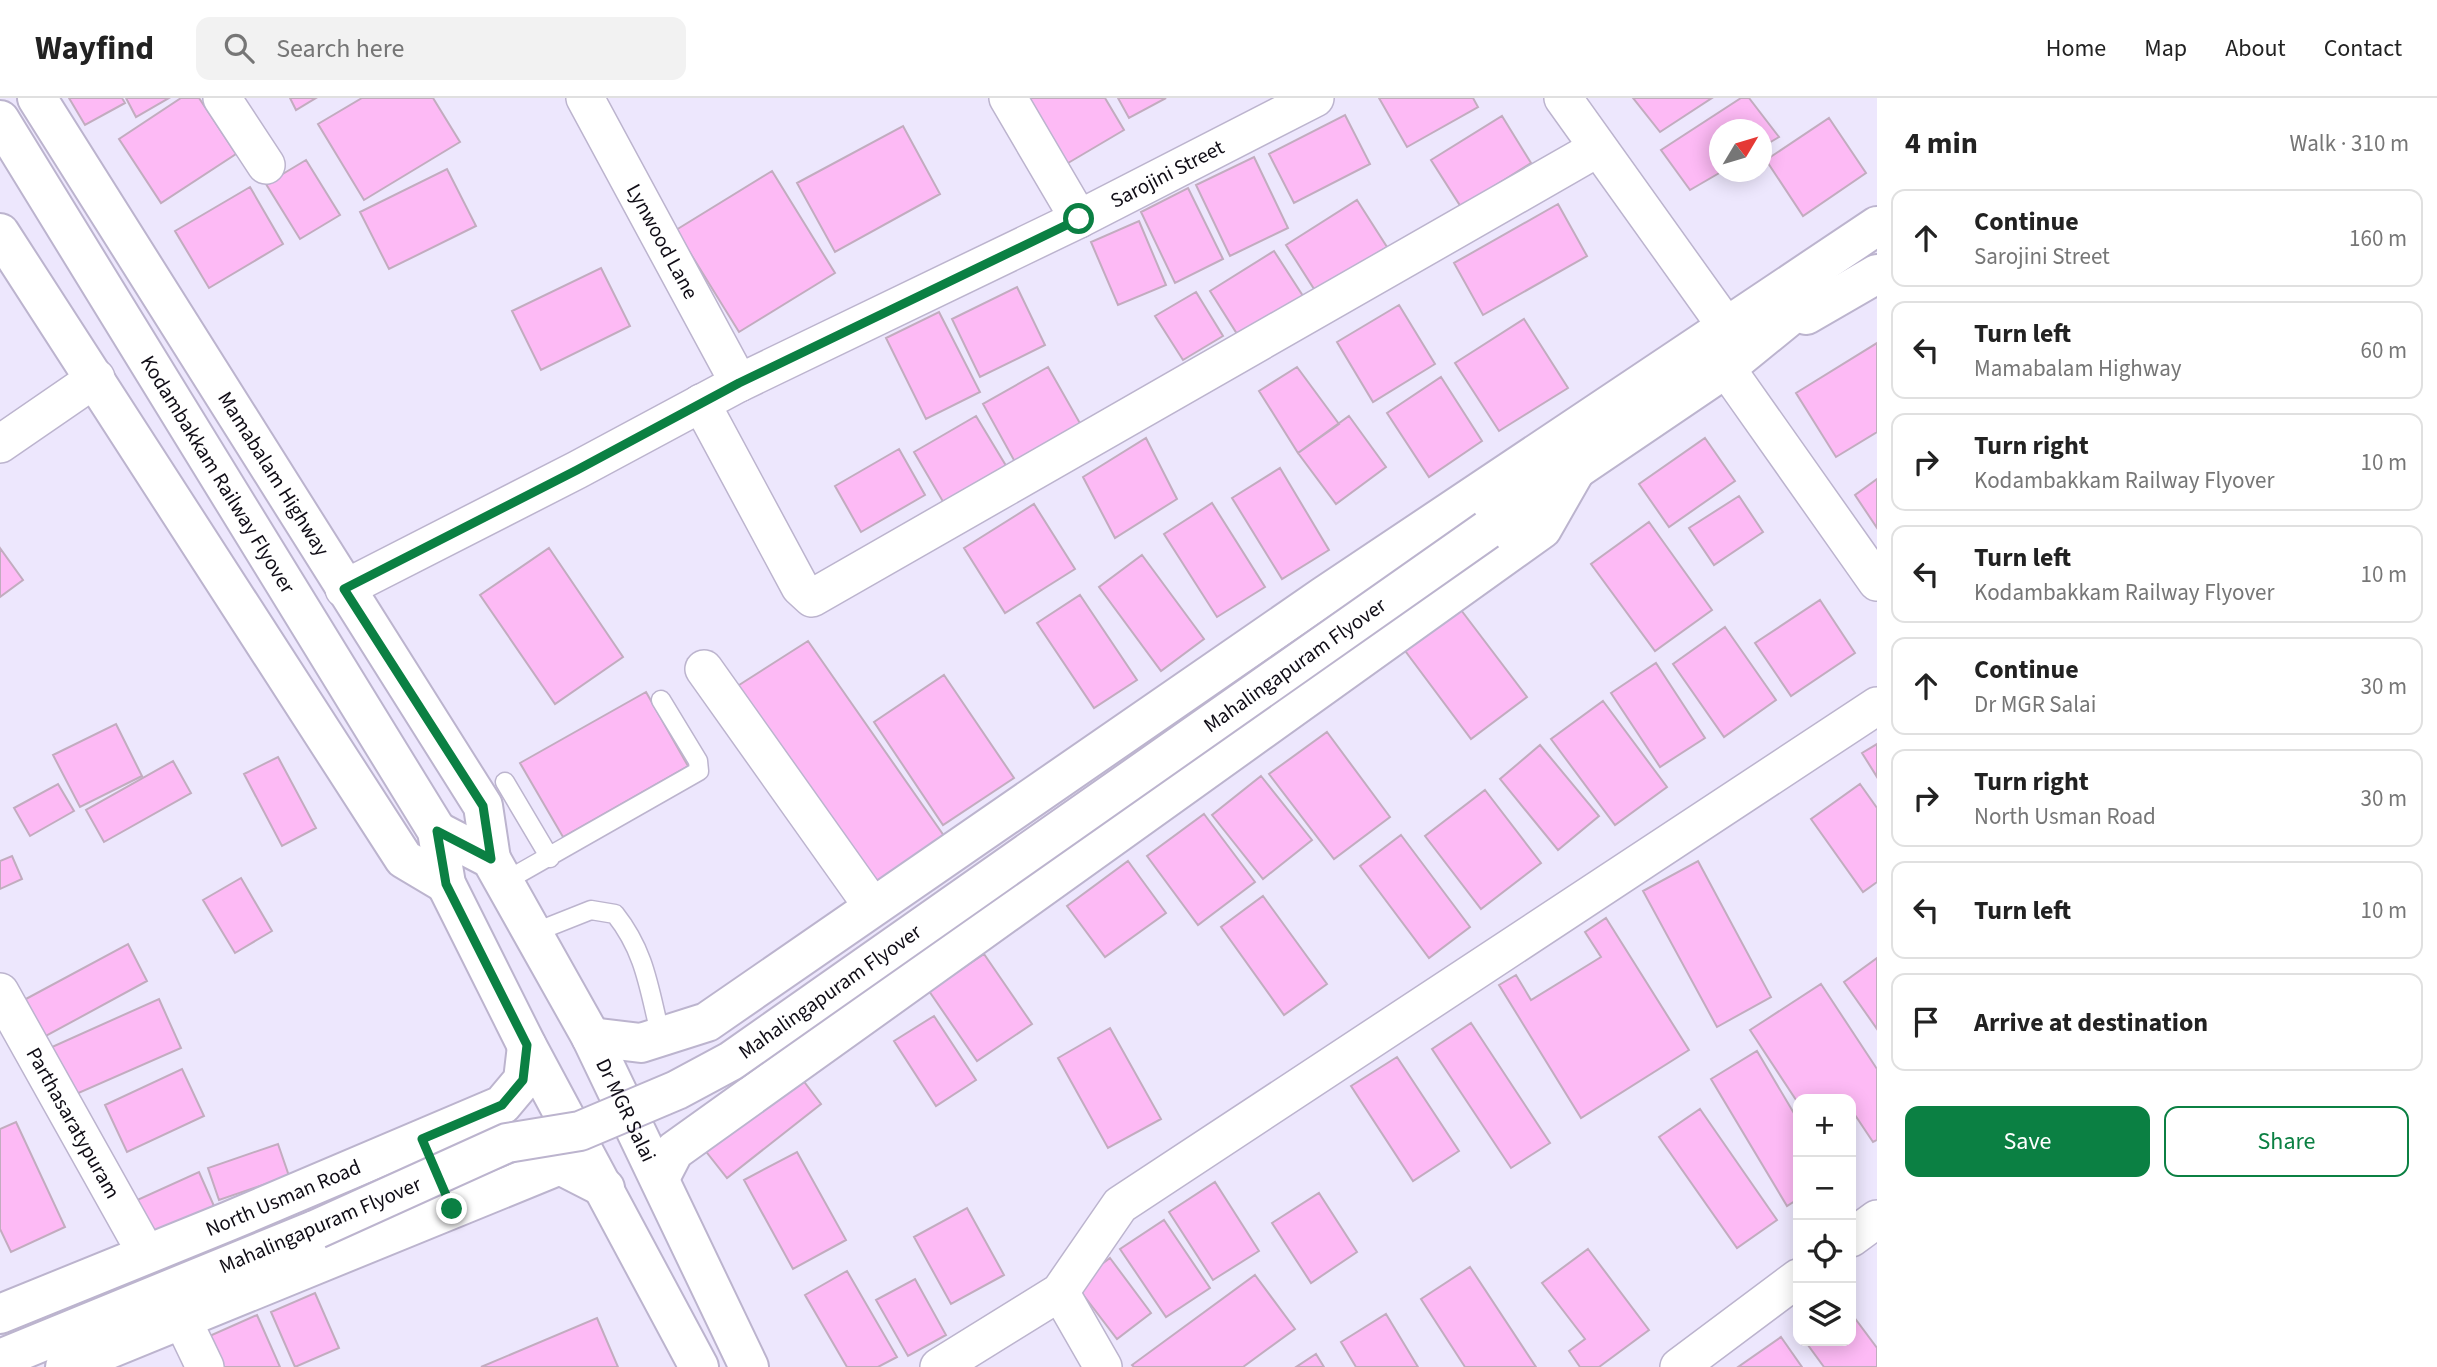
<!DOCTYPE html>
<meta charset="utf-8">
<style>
:root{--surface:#fff;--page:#f2f2f2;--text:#222;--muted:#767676;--line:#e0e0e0;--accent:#0b8043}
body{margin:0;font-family:"Source Sans 3",sans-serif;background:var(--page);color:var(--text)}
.controls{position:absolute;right:21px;bottom:21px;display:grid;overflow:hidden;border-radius:14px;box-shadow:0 4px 18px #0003}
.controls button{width:63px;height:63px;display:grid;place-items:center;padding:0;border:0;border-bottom:2px solid var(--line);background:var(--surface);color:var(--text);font:35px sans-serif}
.compass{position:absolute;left:1709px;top:21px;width:63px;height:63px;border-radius:50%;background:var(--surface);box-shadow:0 4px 18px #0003;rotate:52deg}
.stop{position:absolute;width:21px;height:21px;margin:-16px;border:5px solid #0b8043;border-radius:50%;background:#fff}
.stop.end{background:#0b8043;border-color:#fff;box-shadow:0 2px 7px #0008}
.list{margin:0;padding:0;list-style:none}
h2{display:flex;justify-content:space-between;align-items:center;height:91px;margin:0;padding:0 28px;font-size:30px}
h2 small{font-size:23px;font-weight:400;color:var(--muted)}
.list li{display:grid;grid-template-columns:46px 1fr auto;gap:21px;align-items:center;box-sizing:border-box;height:98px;margin:0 14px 14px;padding:0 14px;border:2px solid var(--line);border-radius:14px}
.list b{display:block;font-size:26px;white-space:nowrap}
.list p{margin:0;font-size:23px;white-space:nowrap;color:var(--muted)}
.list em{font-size:23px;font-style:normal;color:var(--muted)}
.actions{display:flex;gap:14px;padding:21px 28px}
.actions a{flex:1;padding:16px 0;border:2px solid var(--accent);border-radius:14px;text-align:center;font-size:24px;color:var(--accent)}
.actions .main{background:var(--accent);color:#fff}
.icon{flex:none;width:38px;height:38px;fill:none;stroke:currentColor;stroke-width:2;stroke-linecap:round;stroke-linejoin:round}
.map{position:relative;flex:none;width:1877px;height:1269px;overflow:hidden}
header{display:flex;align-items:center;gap:42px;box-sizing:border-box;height:98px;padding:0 35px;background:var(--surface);border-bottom:2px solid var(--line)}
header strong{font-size:33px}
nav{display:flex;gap:38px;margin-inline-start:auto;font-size:24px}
.search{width:490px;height:63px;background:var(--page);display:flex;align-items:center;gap:18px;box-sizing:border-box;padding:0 24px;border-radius:14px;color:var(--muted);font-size:26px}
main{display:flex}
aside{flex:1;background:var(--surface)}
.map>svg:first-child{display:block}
.building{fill:#fdbaf5;stroke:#c2acbf;stroke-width:2}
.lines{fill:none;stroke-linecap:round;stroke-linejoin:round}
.service-casing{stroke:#bcb4ce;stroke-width:21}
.minor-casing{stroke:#bcb4ce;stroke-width:40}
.tertiary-casing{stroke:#bcb4ce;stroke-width:42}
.secondary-casing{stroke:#bcb4ce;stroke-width:42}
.primary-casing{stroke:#bcb4ce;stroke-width:42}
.service{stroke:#fff;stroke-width:18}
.minor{stroke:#fff;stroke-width:37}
.tertiary{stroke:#fff;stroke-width:38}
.secondary{stroke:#fff;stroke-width:38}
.primary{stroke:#fff;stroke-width:38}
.secondary-bridge-casing{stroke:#bcb4ce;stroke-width:42;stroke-linecap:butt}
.secondary-bridge{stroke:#fff;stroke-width:38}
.route{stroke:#0b8043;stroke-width:9}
.labels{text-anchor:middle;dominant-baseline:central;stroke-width:5;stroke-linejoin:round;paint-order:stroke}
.street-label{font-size:21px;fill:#100d16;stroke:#fff}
</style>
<header>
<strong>Wayfind</strong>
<div class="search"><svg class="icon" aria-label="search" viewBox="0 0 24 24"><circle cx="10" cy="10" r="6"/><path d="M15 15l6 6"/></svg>Search here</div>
<nav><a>Home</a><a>Map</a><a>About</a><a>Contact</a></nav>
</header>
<main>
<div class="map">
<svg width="1877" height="1269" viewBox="0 0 1877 1269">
<rect width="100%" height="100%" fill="#ede7fd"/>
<!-- building -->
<path class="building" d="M69,0H122L125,5L85,27Z
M126,0H169L136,19Z
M181,0H199L236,56L161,105L119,41Z
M290,0H316L296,12Z
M362,0H433L460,44L364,102L318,26Z
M1022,0H1105L1124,32L1063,68Z
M1118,0H1166L1129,20Z
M1379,0H1473L1478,9L1407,49Z
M1633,0H1712L1660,34Z
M1741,0H1749L1779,39L1762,49V32H1720L1721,74L1690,92L1661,52Z
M1345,17L1370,66L1294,105L1269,56Z
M1502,18L1531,65L1461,109L1431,62Z
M1829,20L1866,75L1803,118L1766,62Z
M903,28L940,96L835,154L797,85Z
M1254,59L1288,130L1230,158L1196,87Z
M306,62L340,117L300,141L266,86Z
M447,71L476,128L389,171L360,114Z
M772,73L835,175L739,234L676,132Z
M250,89L283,146L209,190L175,133Z
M1188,90L1223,161L1175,185L1141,114Z
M1357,102L1387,149L1316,194L1286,147Z
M1558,106L1587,158L1483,217L1454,165Z
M1139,123L1166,187L1118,207L1091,144Z
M1274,153L1303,198L1239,239L1210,193Z
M601,170L630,228L541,272L512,213Z
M1017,189L1045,247L980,279L952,221Z
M1196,194L1223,238L1183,262L1155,218Z
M1399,207L1435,266L1373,304L1337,244Z
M939,214L980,294L926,321L886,240Z
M1524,221L1568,290L1499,333L1455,265Z
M1877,245V334L1836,359L1796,295Z
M1048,269L1081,327L1015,364L983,306Z
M1297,269L1339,326L1298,355L1259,293Z
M1441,279L1482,343L1429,379L1387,315Z
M976,318L1008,371L945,407L914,354Z
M1349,318L1386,369L1336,406L1298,355Z
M1146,340L1177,401L1115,440L1083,379Z
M1705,340L1735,383L1669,429L1639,386Z
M899,351L925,397L861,434L835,388Z
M1280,370L1329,452L1282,481L1232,400Z
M1877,381V430L1855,397Z
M1739,398L1763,434L1714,467L1689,430Z
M1212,405L1265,489L1217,519L1164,436Z
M1034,406L1075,471L1005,515L964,450Z
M1649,424L1712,512L1655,553L1591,466Z
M0,450L23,482L0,499Z
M549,450L623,559L555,606L480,497Z
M1142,457L1204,541L1161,573L1099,489Z
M1080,497L1137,582L1094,610L1037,525Z
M1820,502L1855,555L1791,598L1755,545Z
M1458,508L1527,599L1471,641L1403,550Z
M1725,529L1776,602L1724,639L1673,566Z
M808,543L949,745L877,797L736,589Z
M1656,565L1705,640L1660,669L1611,595Z
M944,577L1014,680L943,727L874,624Z
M646,594L688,668L563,739L520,665Z
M1603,603L1667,689L1615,727L1551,641Z
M116,626L142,678L80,709L53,657Z
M1327,634L1390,719L1334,761L1269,676Z
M1877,646V679L1862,655Z
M1540,647L1599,718L1558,752L1500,681Z
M278,659L316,730L282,748L244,676Z
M173,663L191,695L104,744L86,712Z
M1261,678L1312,742L1263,781L1212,717Z
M58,686L74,713L30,738L14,710Z
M1860,686L1877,710V784L1863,794L1811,721Z
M1485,692L1541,765L1481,811L1425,738Z
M1204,716L1255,784L1198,827L1147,758Z
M1401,737L1470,829L1429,860L1360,768Z
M12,758L22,781L0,791V763Z
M1128,763L1166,815L1105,859L1067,808Z
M1698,763L1771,899L1717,929L1643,793Z
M241,780L272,833L235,855L203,802Z
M1263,798L1327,886L1284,917L1221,829Z
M1606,820L1689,952L1581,1020L1499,887L1516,877L1531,902L1601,859L1585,834Z
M128,846L147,883L44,939L24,902Z
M984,856L1032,926L977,963L929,893Z
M1877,860V931L1844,884Z
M1821,886L1877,971V1042L1873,1044L1851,1011V1001H1798V1005L1750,932Z
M159,901L181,950L74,997L52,949Z
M934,918L976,982L936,1008L894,943Z
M1471,925L1550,1045L1511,1070L1432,951Z
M1110,930L1161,1021L1108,1050L1058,960Z
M1757,953L1798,1022V1101L1787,1108L1711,981Z
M1397,959L1459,1053L1413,1083L1351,988Z
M182,971L204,1018L127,1054L105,1007Z
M799,977L821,1006L727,1080L704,1051Z
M1700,1011L1777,1122L1737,1150L1659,1039Z
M16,1024L65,1129L11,1154L0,1131V1031Z
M278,1046L289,1078L219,1102L208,1070Z
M797,1054L846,1142L793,1171L744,1082Z
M199,1074L214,1108L140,1142L124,1108Z
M1215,1084L1259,1153L1213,1182L1169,1114Z
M1319,1095L1357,1154L1311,1185L1272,1125Z
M967,1110L1004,1177L951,1206L914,1139Z
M1164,1122L1210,1190L1166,1219L1120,1151Z
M1588,1151L1649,1232L1599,1269H1580L1569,1253L1585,1241L1542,1185Z
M1110,1160L1151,1215L1117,1241L1075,1186Z
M1470,1169L1536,1269H1465L1421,1201Z
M847,1173L897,1259L878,1269H847L805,1197Z
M1255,1177L1295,1231L1243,1269H1134L1132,1267Z
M915,1181L946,1237L908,1258L876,1202Z
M315,1195L339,1250L295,1269L271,1214Z
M1851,1215L1877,1250V1269H1824L1805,1243H1851Z
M1386,1216L1418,1269H1356L1341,1244Z
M257,1217L280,1269H218L205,1240Z
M597,1220L618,1269H481Z
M1781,1239L1802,1269H1738Z
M1316,1256L1324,1269H1296Z"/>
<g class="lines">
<!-- service casing -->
<g class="service-casing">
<path id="service" d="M505,684L550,760
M504,784L699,673L698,663L661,602
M533,835L591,812L615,816C646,855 649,892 661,939"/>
</g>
<!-- minor casing -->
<g class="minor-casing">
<g id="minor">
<path d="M222,0L266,67"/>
<path id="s1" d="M585,0L739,285"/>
<path d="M1008,0L1079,121"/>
<path d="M1563,0L1726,228"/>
<path d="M1726,270L1877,484"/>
<path d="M701,305L800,489L812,500L1598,50"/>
<path d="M0,346L96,280"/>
<path id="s2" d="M344,491L577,372L739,285L1079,121L1315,0"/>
<path d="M704,571L873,809"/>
<path id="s3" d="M0,894L146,1155"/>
<path d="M1851,1140L1877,1121"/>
<path d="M1060,1194L1103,1269"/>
<path d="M182,1221L205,1269"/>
<path d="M939,1269L1060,1194L1120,1107L1877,608"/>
<path d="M1679,1269L1798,1180"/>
</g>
</g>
<!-- tertiary casing -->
<g class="tertiary-casing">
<g id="tertiary">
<path id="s4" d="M37,0L483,708L491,761"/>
<path d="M0,135L404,761L446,786"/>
</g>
</g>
<!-- secondary casing -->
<g class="secondary-casing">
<g id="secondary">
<path d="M1806,217L1877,176"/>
<path d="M1487,432L1726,270L1823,191"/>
<path d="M591,939L641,945L707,924L1324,498L1877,128"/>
<path d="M660,1080L674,1053L1542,431L1578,368"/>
<path id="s5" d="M0,1216L229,1123L502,1007L523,982L527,948"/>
<path d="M0,1261L317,1131"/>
<path d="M65,1269L560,1067L605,1090"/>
</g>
</g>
<!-- primary casing -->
<g class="primary-casing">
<g id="primary">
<path id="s6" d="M0,22L437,733L446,786L527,948L699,1269"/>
<path id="s7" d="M437,733L491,761L591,939L749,1269"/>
</g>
</g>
<!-- service -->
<use href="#service" class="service"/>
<!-- minor -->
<use href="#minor" class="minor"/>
<!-- tertiary -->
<use href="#tertiary" class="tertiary"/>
<!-- secondary -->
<use href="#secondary" class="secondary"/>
<!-- primary -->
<use href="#primary" class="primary"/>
<!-- secondary-bridge casing -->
<g class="secondary-bridge-casing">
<g id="secondary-bridge">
<path id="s8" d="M317,1131L507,1045L580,1033L677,992L731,963L1487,432"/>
</g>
</g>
<!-- secondary-bridge -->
<use href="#secondary-bridge" class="secondary-bridge"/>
</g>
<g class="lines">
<!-- route -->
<path class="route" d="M452,1111L422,1041L502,1007L523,982L527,947L446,786L437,733L491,761L483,708L344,491L577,372L739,285L1079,121"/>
</g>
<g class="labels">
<!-- street labels -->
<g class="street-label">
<text stroke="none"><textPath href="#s2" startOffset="922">Sarojini Street</textPath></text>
<text stroke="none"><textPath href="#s1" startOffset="163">Lynwood Lane</textPath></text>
<text stroke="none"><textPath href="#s4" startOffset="444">Mamabalam Highway</textPath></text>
<text stroke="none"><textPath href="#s6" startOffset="416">Kodambakkam Railway Flyover</textPath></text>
<text stroke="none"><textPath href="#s8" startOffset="1138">Mahalingapuram Flyover</textPath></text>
<text stroke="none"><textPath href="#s8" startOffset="570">Mahalingapuram Flyover</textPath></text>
<text stroke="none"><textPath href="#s7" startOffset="346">Dr MGR Salai</textPath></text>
<text stroke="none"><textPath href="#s3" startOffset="150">Parthasaratypuram</textPath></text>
<text stroke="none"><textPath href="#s5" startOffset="306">North Usman Road</textPath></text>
<text transform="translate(320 1127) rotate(-23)">Mahalingapuram Flyover</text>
</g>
</g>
</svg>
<div class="controls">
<button>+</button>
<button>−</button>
<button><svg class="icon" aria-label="locate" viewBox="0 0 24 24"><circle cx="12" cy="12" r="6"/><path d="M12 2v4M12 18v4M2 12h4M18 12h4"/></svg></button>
<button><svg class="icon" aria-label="layers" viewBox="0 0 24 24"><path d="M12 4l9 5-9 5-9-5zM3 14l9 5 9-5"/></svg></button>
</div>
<svg class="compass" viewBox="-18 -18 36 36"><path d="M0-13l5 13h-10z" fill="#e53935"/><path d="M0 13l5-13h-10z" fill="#767676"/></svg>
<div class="stop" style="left:1079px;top:121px"></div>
<div class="stop end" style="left:452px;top:1111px"></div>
</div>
<aside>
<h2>4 min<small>Walk · 310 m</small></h2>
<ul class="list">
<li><svg class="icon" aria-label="ahead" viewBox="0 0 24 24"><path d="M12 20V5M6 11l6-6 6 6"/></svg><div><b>Continue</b><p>Sarojini Street</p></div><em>160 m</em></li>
<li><svg class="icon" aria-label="left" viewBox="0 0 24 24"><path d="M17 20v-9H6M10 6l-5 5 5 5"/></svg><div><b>Turn left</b><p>Mamabalam Highway</p></div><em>60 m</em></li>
<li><svg class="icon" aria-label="right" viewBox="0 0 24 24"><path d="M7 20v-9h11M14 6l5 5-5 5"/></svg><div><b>Turn right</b><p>Kodambakkam Railway Flyover</p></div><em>10 m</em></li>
<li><svg class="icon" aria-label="left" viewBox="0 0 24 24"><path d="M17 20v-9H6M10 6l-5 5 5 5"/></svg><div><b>Turn left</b><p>Kodambakkam Railway Flyover</p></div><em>10 m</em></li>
<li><svg class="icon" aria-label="ahead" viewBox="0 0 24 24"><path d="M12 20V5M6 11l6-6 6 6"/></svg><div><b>Continue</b><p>Dr MGR Salai</p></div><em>30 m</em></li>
<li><svg class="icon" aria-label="right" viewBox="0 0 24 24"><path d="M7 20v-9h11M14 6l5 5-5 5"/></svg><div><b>Turn right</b><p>North Usman Road</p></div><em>30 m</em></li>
<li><svg class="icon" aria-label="left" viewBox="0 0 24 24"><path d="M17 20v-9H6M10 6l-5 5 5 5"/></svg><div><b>Turn left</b></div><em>10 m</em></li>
<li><svg class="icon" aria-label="arrive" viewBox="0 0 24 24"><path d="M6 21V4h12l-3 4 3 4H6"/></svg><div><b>Arrive at destination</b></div></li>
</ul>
<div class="actions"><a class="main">Save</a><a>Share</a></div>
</aside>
</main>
